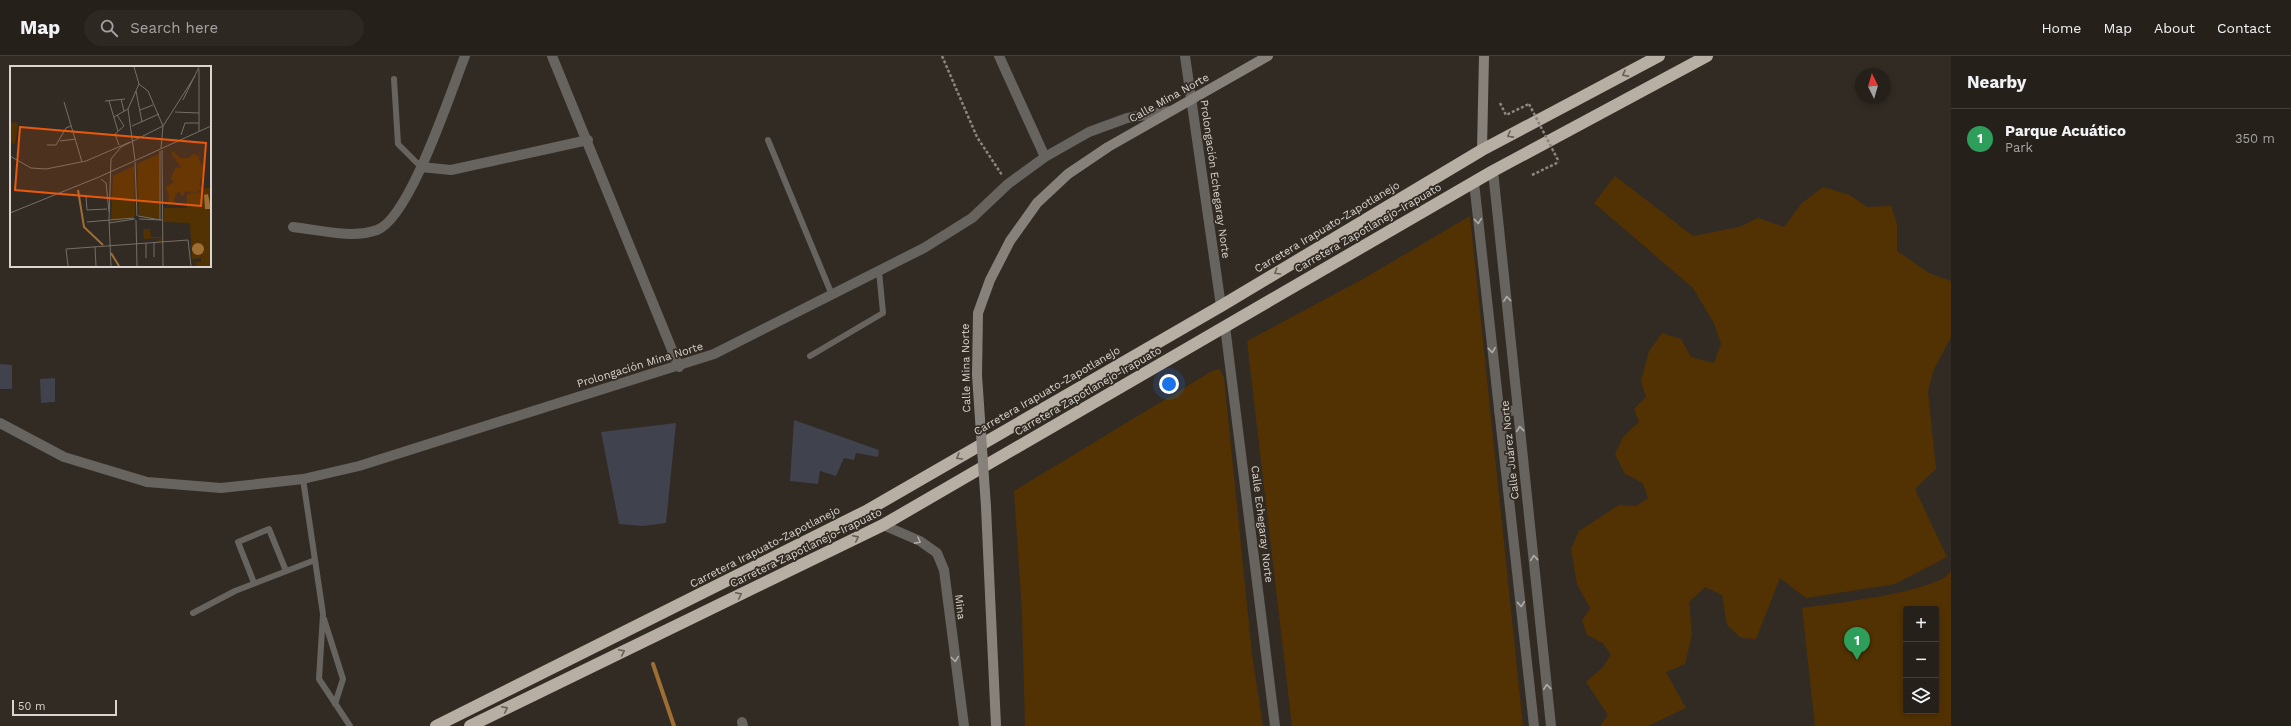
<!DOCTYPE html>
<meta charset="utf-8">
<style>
:root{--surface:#26201a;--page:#2e2823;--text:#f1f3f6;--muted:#a4a3a2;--line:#423e39;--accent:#a7b1fc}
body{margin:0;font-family:"Work Sans",sans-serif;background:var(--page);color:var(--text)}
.controls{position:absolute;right:12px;bottom:12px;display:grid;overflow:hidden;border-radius:4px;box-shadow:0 2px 6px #0003}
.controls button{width:36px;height:36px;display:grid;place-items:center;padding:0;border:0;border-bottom:1px solid var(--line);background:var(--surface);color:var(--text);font:20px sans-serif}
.compass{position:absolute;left:1855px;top:12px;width:36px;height:36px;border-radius:50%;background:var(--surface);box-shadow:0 2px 6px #0003;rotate:355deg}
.scale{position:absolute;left:12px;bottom:10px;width:105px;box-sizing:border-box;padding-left:4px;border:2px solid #d9d4cf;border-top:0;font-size:11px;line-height:14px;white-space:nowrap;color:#d9d4cf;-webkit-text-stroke:3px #322b23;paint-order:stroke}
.you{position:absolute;left:1169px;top:328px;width:14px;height:14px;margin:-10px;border:3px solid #fff;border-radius:50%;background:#1a73e8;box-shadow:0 0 0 6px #1a73e833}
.badge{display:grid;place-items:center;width:26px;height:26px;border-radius:50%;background:var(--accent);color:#fff;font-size:13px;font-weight:700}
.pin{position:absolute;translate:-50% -33px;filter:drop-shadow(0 1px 2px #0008)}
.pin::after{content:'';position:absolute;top:21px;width:14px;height:12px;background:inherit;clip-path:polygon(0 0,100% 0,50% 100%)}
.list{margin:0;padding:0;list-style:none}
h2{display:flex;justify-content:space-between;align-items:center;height:52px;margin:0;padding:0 16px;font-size:17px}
h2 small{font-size:13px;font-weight:400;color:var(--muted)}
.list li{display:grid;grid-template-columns:26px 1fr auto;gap:12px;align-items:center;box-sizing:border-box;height:60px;padding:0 16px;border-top:1px solid var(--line)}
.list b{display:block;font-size:15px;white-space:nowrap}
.list p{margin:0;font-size:13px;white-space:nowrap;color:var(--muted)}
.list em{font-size:13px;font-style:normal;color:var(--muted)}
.icon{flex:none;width:22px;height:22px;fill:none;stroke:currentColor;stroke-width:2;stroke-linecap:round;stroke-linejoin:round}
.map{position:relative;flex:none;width:1951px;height:670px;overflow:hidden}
header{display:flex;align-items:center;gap:24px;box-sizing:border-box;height:56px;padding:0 20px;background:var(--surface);border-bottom:1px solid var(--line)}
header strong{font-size:19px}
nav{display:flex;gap:22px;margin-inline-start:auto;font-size:14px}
.search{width:280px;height:36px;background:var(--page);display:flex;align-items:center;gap:10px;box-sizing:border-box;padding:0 14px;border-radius:22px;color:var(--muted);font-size:15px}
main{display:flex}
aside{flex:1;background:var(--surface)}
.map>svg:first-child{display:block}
.green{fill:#523203;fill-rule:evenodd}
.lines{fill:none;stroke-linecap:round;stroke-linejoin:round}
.stream{stroke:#9f6e32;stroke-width:4}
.building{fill:#40424d}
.path{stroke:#8b857e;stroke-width:2.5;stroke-dasharray:3 2;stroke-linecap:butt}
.lane{stroke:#67635f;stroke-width:6}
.street{stroke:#67635f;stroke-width:10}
.secondary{stroke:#87817b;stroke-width:10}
.highway{stroke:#b7aea4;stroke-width:12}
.path-bridge{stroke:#8b857e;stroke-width:2.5;stroke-dasharray:3 2;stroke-linecap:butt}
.secondary-bridge{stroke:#87817b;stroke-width:10}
.oneway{stroke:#675f57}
.oneway2{stroke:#b1aca8}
.labels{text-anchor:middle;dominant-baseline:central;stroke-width:3.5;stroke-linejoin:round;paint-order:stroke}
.street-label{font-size:11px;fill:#d9d4cf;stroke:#322b23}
.inset-river{fill:none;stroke:#9f6e32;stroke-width:2}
.inset-road{fill:none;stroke:#756f68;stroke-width:1}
.view{fill:#e8590c;fill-opacity:0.15;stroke:#e8590c;stroke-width:2}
.inset-edge{fill:none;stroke:#d9d4cf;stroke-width:2}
</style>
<header>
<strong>Map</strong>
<div class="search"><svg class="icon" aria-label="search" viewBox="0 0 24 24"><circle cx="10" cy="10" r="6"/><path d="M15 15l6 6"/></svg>Search here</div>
<nav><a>Home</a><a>Map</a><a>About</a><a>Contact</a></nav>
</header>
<main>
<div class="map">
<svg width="1951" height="670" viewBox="0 0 1951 670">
<rect width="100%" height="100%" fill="#322b23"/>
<!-- green -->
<path class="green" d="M1615,120L1693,180L1739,171L1758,162L1784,171L1802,147L1823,131L1850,139L1867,151L1891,150L1897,168V195L1929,217L1951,225V281L1934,313L1928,335L1936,413L1915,433L1947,501L1895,528L1806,542L1780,522L1756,583L1741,582L1727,569L1722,539L1705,531L1689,546L1692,578L1685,608L1666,616L1686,652L1648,670H1600L1608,659L1586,626L1603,611L1611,599L1603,587L1587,579L1582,565L1590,552L1577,528L1571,493L1579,475L1619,449L1636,450L1648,442L1643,427L1625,418L1615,398L1623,381L1639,366L1634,353L1646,341L1641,325L1649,295L1662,277L1681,283L1691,301L1714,307L1721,288L1714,267L1693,232L1594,147Z
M1470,160L1523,670H1292L1247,285L1363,223Z
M1220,313L1224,322L1252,598L1263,670H1025L1022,556L1014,435L1212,315Z
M1951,515V670H1815L1802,552C1829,548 1940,536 1951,515ZM1906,553H1936V655H1906Z"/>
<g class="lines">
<!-- stream -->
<path class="stream" d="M653,608L674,670"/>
</g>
<!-- building -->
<path class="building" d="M0,308L12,309V333H0Z
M55,322V346L41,347L40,323Z
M794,364L879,394L878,401L856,397L854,404L844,402L836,420L820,415L818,428L790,425Z
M676,367L666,467L643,470L619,468L601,376Z"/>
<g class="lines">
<!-- path -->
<path class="path" d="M942,0L977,81L1002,119
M1500,47L1506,59L1529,48
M1532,119L1559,106"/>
<!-- lane -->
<path class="lane" d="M394,23L398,88L421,111
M768,84L832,239
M810,300L883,257L879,215
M303,423L323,558L319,623L350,670
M254,527L238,486L269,473L286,515
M193,557L235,535L315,504
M324,563L343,623L335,648"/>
<!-- street -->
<path class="street" d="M552,0L679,311
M999,0L1045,101
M1185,0L1221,250
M421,111L451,114L588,84
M1493,115L1551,670
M1474,126L1534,670
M293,171C319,174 352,183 377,174C410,162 451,35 465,0
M1225,270L1275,670
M1499,356L1518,354
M0,367L64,401L147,426L221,432L303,423L359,410L714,298L924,192L972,162L1008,128L1045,101L1089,76L1127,62L1170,55
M883,469L920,485L937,497L944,514L964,670
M742,666L743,670"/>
<!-- secondary -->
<path class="secondary" d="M1482,94L1484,0
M977,319L978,257L990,224L1010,185L1037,147L1068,118L1108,91L1268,0
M986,451L996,670"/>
<!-- highway -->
<path class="highway" d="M436,670L868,454L1221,250L1482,94L1659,0
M470,670L883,469L1493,115L1707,0"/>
<!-- path-bridge -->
<path class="path-bridge" d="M1529,48L1559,106"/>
<!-- secondary-bridge -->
<path class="secondary-bridge" d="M977,319L986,451"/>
</g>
<!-- one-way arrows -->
<defs><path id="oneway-chevron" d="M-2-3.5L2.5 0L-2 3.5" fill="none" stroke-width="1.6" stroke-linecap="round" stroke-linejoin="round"/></defs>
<g class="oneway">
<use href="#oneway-chevron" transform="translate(1625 18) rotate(152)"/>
<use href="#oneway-chevron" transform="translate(1510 79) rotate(152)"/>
<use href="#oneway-chevron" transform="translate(1277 216) rotate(149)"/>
<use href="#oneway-chevron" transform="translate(959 401) rotate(150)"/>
<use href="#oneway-chevron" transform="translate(856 482) rotate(-26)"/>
<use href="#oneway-chevron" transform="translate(739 539) rotate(-26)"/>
<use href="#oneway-chevron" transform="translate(622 596) rotate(-26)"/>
<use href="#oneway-chevron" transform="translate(505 653) rotate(-26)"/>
</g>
<g class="oneway2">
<use href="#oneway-chevron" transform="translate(1478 165) rotate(84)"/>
<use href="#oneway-chevron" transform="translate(1507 243) rotate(-96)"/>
<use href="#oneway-chevron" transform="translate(1492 294) rotate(84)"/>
<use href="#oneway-chevron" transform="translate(1520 373) rotate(-96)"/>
<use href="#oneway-chevron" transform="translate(918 485) rotate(28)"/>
<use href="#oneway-chevron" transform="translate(1534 502) rotate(-96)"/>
<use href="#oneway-chevron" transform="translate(1521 548) rotate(84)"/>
<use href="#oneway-chevron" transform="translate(955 603) rotate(83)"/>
<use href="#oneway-chevron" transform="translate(1547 631) rotate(-96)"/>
</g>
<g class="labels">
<!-- street labels -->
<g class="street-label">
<text transform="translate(1169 42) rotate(-29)">Calle Mina Norte</text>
<text transform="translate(1215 123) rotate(82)">Prolongación Echegaray Norte</text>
<text transform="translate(1327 171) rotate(-31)">Carretera Irapuato-Zapotlanejo</text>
<text transform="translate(1368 172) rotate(-30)">Carretera Zapotlanejo-Irapuato</text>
<text transform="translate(640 309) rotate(-17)">Prolongación Mina Norte</text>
<text transform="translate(966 312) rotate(-91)">Calle Mina Norte</text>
<text transform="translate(1047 335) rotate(-30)">Carretera Irapuato-Zapotlanejo</text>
<text transform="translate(1088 335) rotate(-30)">Carretera Zapotlanejo-Irapuato</text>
<text transform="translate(1510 394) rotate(-96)">Calle Juárez Norte</text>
<text transform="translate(1262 468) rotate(83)">Calle Echegaray Norte</text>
<text transform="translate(765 491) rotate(-27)">Carretera Irapuato-Zapotlanejo</text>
<text transform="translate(806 492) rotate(-26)">Carretera Zapotlanejo-Irapuato</text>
<text transform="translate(960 551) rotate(83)">Mina</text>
</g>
</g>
<!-- overview -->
<g transform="translate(10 10)">
<rect width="201" height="201" fill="#322b23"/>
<path d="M0,56L8,57L5,78L0,77ZM163,85L170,92H179L183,88L189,90V95L195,101L189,118L192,124L182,127L175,125L173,131L168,125L164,133L165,137L157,140L159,131L156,121L164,116L161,112L166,101L172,102L161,88ZM149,88L150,153L129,150L127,98ZM124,100L125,149L122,152L101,154L103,110ZM195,122H201V200H186V196H191V192L182,193L180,157L154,156V142H177V128L192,126ZM133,163H140L141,171H152L151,175L135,176L147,175L151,172L134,173Z" fill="#523203"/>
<path d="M198,128L201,143H195L194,129ZM182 183a6 6 0 1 1 12 0a6 6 0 1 1-12 0Z" fill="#9f6e32"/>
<path class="inset-river" d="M68,124L74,161L93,179M101,187L109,200"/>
<path class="inset-road" d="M124,1L129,18L118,43L125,94M129,18L138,25L153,60M126,25L132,56M111,33L114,45M173,34L189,1M95,35L115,33M99,35L108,65M54,36L72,96M130,44L143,39M165,46L189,47M107,49L114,60L105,68L109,79M104,51L118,43M122,60L149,48M189,65V3M171,69L175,57H189M50,75L66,73M37,79H46L56,62L61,60M151,82L153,60L185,10M152,84L153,200M150,85V153M0,90L21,102L36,103L76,95L120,76M125,96L127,150M91,113L96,117L99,146M76,130L77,144L97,143M0,147L89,111L201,60M128,150L151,154M129,153L152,154M126,154L127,200M77,156L124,152M99,157L125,153M136,177V192M144,177V191M85,181L86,200M58,200L56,183L178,174L181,200M101,200L99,154L101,93L111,81L153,60"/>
<path class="view" d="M10,61L196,77L191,140L5,124Z"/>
<rect width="201" height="201" class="inset-edge"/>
</g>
</svg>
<div class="controls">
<button>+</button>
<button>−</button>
<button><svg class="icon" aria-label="layers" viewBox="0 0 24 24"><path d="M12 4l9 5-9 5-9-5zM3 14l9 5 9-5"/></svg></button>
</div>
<svg class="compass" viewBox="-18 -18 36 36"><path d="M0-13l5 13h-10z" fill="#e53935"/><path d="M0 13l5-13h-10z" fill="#a4a3a2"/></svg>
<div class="scale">50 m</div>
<div class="you"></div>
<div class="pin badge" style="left:1857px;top:604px;background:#2e9e5b">1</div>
</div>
<aside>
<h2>Nearby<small></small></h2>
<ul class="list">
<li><span class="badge" style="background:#2e9e5b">1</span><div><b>Parque Acuático</b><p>Park</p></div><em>350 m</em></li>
</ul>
</aside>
</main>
